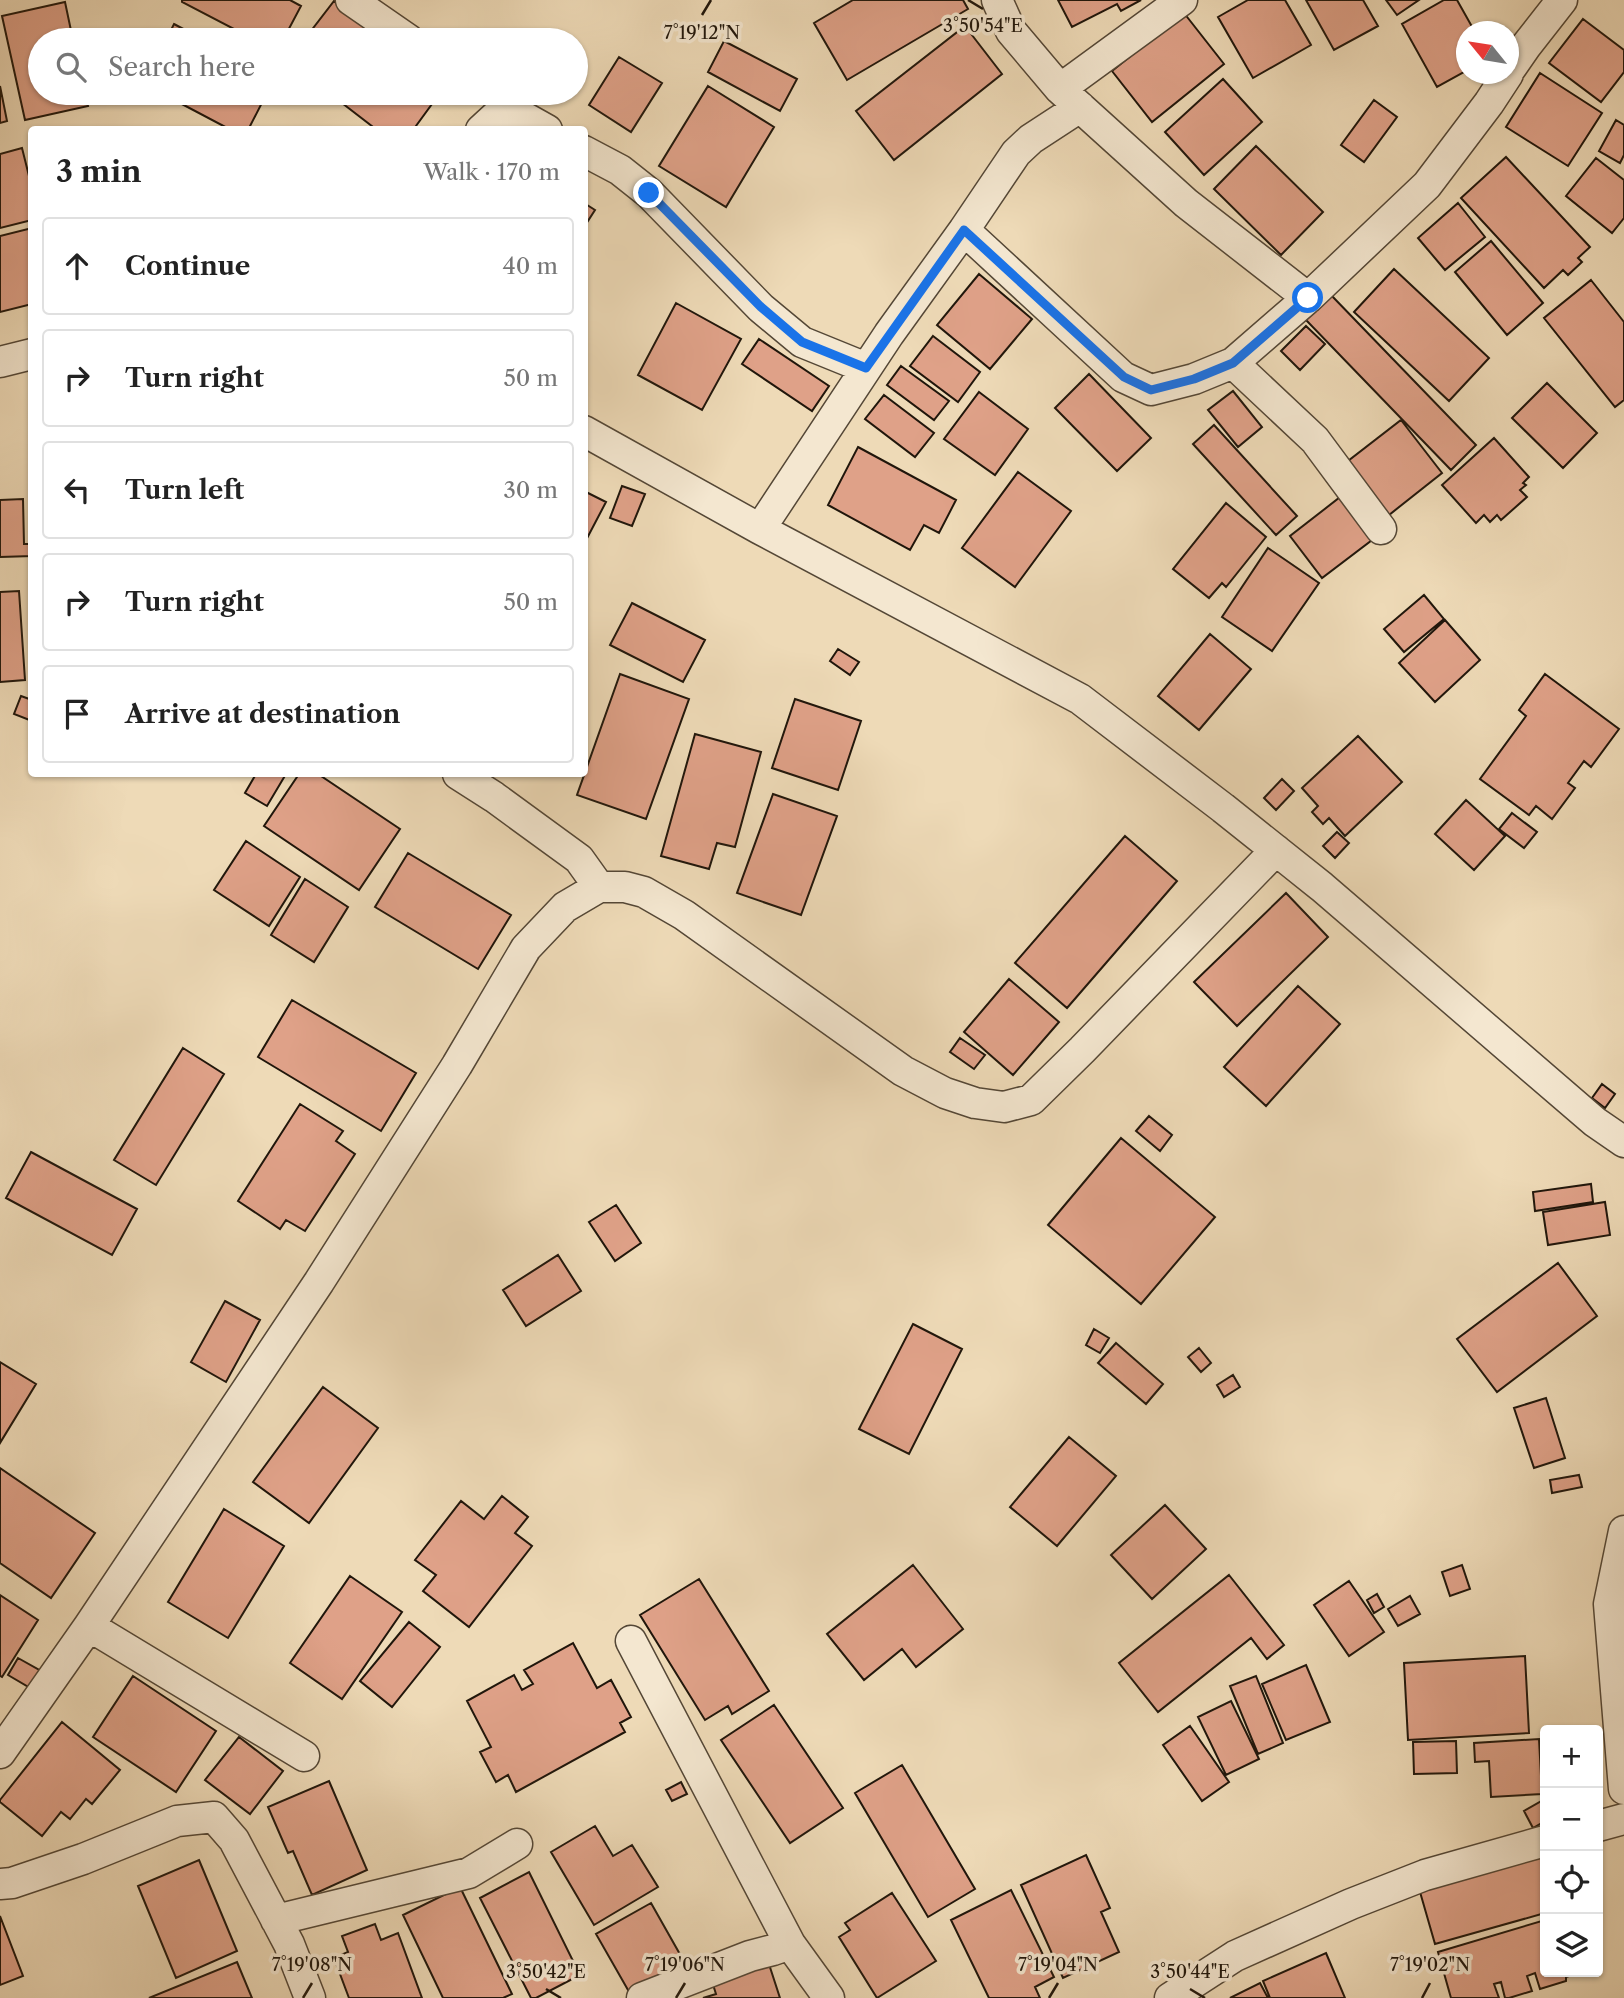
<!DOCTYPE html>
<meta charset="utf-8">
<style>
:root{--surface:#fff;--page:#f6f6f6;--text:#222;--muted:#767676;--line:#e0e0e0}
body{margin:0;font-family:"Libre Caslon Text",serif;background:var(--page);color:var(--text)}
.controls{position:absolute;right:21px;bottom:21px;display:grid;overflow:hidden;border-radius:7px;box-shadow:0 2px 5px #0004}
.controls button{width:63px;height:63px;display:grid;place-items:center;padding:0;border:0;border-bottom:2px solid var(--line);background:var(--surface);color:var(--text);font:35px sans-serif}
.compass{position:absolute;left:1456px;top:21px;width:63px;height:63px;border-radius:50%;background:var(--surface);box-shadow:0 2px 5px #0004;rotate:300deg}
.stop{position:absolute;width:21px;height:21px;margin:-16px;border:5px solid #1a73e8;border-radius:50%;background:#fff}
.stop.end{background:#1a73e8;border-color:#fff;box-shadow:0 2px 7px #0008}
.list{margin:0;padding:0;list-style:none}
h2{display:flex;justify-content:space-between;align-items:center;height:91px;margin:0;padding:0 28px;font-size:30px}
h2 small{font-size:23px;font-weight:400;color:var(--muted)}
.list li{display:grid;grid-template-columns:46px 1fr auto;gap:21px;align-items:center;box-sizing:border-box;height:98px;margin:0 14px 14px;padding:0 14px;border:2px solid var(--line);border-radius:7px}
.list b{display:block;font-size:26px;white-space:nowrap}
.list em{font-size:23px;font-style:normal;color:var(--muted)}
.icon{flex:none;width:38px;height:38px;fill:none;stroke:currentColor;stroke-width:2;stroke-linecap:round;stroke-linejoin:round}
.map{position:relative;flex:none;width:1624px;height:1998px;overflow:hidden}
.search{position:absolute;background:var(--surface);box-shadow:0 2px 5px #0004;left:28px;top:28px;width:560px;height:77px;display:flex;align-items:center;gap:18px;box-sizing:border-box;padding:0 24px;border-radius:38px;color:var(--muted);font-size:26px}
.panel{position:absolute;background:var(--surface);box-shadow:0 2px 5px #0004;left:28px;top:126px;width:560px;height:651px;border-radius:7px}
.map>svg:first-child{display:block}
.building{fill:#dfa188;stroke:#20160b;stroke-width:2}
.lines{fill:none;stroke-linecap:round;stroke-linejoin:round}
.minor-casing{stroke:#544736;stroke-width:33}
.minor{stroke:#f4e7d0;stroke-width:30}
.route{stroke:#1a73e8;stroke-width:9}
.ticks{fill:none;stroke:#20160b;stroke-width:2.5}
.ticks-label{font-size:18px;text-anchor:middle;fill:#20160b;stroke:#f4e7d0;stroke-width:7;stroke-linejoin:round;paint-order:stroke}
</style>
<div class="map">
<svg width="1624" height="1998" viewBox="0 0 1624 1998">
<rect width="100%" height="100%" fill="#eedab7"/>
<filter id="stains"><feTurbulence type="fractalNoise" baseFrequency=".00286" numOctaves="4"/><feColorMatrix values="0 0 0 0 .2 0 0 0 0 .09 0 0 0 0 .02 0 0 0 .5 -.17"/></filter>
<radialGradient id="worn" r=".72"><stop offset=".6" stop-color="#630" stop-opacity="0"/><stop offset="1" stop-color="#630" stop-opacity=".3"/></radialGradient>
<!-- building -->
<path class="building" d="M182,0H290L301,6L283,40H255L182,2Z
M853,0H963L968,9L847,80L814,23Z
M1058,0H1141L1121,11L1117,4L1072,27Z
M1248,0H1285L1311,45L1253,78L1218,17Z
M1306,0H1363L1378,26L1334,50Z
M1386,0H1419L1397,15Z
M1444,0H1457L1475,32H1466V71L1437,87L1402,24Z
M334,1L386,40H304Z
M65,2L73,40H40V93H85L88,106L25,120L2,16Z
M1184,13L1224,64L1152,122L1112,71Z
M1583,19L1624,50V72L1601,102L1549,63Z
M174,24L204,40H166Z
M965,26L1002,74L894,160L856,111Z
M724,41L797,79L780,111L708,72Z
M619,57L662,83L631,132L589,105Z
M1540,73L1602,113L1568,166L1506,127Z
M1223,79L1262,122L1204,175L1165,132Z
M0,86L7,121L0,123Z
M708,86L774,127L726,207L659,166Z
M161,93H267L248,130H231Z
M329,93H440L413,130H377Z
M1374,100L1397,117L1364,162L1341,145Z
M1616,120L1624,125V155L1620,163L1599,151Z
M1256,146L1323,212L1281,255L1214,189Z
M22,148L32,188V220L0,228V154Z
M1506,157L1590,247L1578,258L1582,262L1568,275L1563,270L1544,288L1461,198Z
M1596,158L1624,180V218L1612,233L1566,196Z
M584,203L595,210L584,227Z
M1458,203L1485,237L1445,270L1418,238Z
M32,228V304L0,312V236Z
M1491,241L1543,303L1507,335L1455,272Z
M1394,269L1489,358L1449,401L1354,312Z
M979,274L1032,319L990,369L937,325Z
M1591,280L1624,322V400L1615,407L1544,318Z
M1331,295L1476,445L1451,470L1306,320Z
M676,303L741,339L702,410L638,375Z
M1306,326L1325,344L1300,370L1281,351Z
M933,336L980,372L958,402L910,366Z
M759,339L829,386L812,411L742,364Z
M901,366L949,401L934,420L887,385Z
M1089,374L1151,438L1117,471L1055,408Z
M1547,383L1597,433L1563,468L1512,418Z
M1233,391L1262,427L1238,447L1208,410Z
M979,392L1028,429L995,475L944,439Z
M884,395L934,433L915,457L865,419Z
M1401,420L1442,473L1389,515L1348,461Z
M1214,425L1297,516L1276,535L1193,444Z
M1494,438L1529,477L1523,483L1526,485L1520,490L1527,497L1501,520L1497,515L1490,522L1484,515L1476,523L1442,485Z
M858,447L956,500L939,533L924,525L910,550L828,505Z
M1018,472L1071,511L1015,587L962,548Z
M622,486L645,494L632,526L610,518Z
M584,491L606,502L584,544Z
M1344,494L1376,537L1322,578L1290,536Z
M23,499L24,544H32V556L0,557V500Z
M1226,503L1266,537L1226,587L1222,583L1209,598L1173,569Z
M1268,548L1319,583L1272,651L1222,617Z
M19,591L25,680L0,682V592Z
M1424,595L1444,619L1404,652L1384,629Z
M632,603L705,640L683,682L610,645Z
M1445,620L1480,660L1435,702L1399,663Z
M1210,634L1251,669L1199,730L1158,696Z
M838,649L859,662L850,675L830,661Z
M620,674L689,699L646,819L577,795Z
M1545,674L1619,729L1591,767L1584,761L1568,783L1575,788L1552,819L1536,806L1529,815L1480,779L1526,716L1519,710Z
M21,696L32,700V721L14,714Z
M795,699L861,721L838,790L772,768Z
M695,734L761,752L735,847L717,843L709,869L661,856Z
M1358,736L1402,782L1345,836L1329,818L1323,824L1312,812L1318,806L1302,788Z
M256,774H286L267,806L245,793Z
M299,774H318L400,829L359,890L264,826Z
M1282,779L1294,791L1276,810L1264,798Z
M773,794L837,816L801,915L737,893Z
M1466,800L1505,836L1474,870L1435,834Z
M1512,813L1537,832L1524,848L1499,829Z
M1337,832L1349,843L1335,858L1323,846Z
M1125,836L1177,881L1067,1008L1015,963Z
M246,841L300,877L269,926L214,890Z
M408,853L511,915L478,969L375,907Z
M305,879L348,907L314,962L271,935Z
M1286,893L1328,937L1237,1026L1194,982Z
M1009,979L1059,1022L1013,1075L964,1032Z
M1298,986L1340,1024L1266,1106L1224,1067Z
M292,1000L416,1073L381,1131L258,1057Z
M960,1038L985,1055L974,1069L950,1052Z
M183,1048L224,1074L156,1185L114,1160Z
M1602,1084L1615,1094L1605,1108L1592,1098Z
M300,1104L343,1131L336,1141L355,1154L305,1231L286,1220L280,1229L238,1201Z
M1149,1116L1172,1135L1160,1151L1136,1131Z
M1121,1138L1215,1217L1141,1304L1048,1225Z
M31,1152L137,1209L112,1255L6,1198Z
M1591,1184L1593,1202L1535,1211L1533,1192Z
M1605,1202L1610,1235L1548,1245L1543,1212Z
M616,1205L641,1243L615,1261L589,1222Z
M558,1255L581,1291L526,1326L503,1290Z
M1558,1263L1597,1316L1497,1392L1457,1339Z
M225,1301L260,1320L226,1382L191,1362Z
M913,1324L962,1349L909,1454L859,1429Z
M1094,1329L1109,1338L1100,1353L1086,1345Z
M1116,1343L1163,1384L1146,1404L1098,1363Z
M1199,1348L1211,1363L1201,1372L1188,1357Z
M0,1362L36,1384L0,1443Z
M1233,1375L1240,1387L1224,1397L1217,1385Z
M323,1387L378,1428L309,1523L253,1482Z
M1546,1398L1565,1458L1534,1468L1514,1408Z
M1069,1437L1116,1476L1057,1546L1010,1507Z
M0,1468L95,1533L51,1598L0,1563Z
M1579,1475L1582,1487L1552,1493L1550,1480Z
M502,1496L528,1517L515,1533L532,1546L469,1627L423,1591L436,1575L415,1560L461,1501L484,1519Z
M1165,1505L1206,1549L1152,1599L1111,1555Z
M224,1509L284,1546L228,1638L168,1602Z
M913,1565L963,1629L916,1667L902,1649L864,1680L827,1634Z
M1462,1565L1470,1589L1450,1596L1442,1572Z
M1229,1575L1284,1645L1267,1659L1251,1638L1158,1712L1119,1663Z
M350,1576L402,1612L342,1699L290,1663Z
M699,1579L769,1691L732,1714L728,1706L705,1720L640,1615Z
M1349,1581L1384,1632L1349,1656L1314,1605Z
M1377,1594L1384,1607L1374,1613L1367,1600Z
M0,1595L38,1620L2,1677L0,1676Z
M1410,1596L1420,1614L1398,1626L1388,1609Z
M409,1622L440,1647L392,1707L360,1681Z
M573,1643L597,1688L611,1680L631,1717L620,1723L625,1732L516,1792L508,1775L496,1782L480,1752L491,1747L467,1701L514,1675L522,1690L533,1684L524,1670Z
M1525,1656L1529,1733L1408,1740L1404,1663Z
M18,1658L41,1671L32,1689L8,1675Z
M1306,1665L1330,1722L1286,1740L1262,1684Z
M133,1676L216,1731L176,1792L93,1737Z
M1256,1676L1283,1743L1258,1754L1230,1686Z
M1231,1701L1259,1759L1226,1775L1198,1717Z
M774,1705L843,1808L790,1843L721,1740Z
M62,1722L120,1770L92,1804L86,1799L70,1819L61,1812L42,1836L0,1802V1800Z
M1190,1726L1229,1782L1202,1801L1163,1745Z
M239,1737L283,1771L250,1814L205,1780Z
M1539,1739L1542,1794L1491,1797L1489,1761L1475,1762L1474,1743Z
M1456,1741L1457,1773L1414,1774L1413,1742Z
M902,1765L975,1889L928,1917L855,1793Z
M329,1781L367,1870L312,1895L293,1851L288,1853L268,1807Z
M681,1782L687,1794L672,1801L666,1790Z
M1545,1799V1821L1533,1828L1524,1811Z
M595,1826L613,1856L632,1845L658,1887L594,1925L551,1852Z
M1545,1848V1913L1435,1944L1418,1885Z
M1086,1855L1110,1908L1101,1912L1119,1952L1063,1978L1021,1885Z
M199,1860L237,1951L176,1978L138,1886Z
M529,1872L580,1975L536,1998H531L480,1898Z
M460,1887L512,1994L503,1998H443L403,1915Z
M1011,1890L1054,1977L1035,1987L1040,1998H989L951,1920Z
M892,1893L936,1961L877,1998L839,1937L850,1930L845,1923Z
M651,1903L686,1965L632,1997L596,1934Z
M0,1916L23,1976L0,1985Z
M1545,1920V1972H1581L1566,1977V1981L1540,1989L1535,1973L1527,1976L1532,1991L1509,1998H1505L1501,1982L1494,1984L1499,1998H1451L1438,1952Z
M375,1924L381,1940L398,1933L422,1998H349L334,1958L348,1952L342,1936Z
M1326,1953L1345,1998H1270L1263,1981Z
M767,1958L780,1998H703L716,1994L711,1978Z
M237,1962L252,1998H149Z
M1260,1983L1268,1998H1230Z"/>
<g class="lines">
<!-- minor casing -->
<g class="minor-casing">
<path id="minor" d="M351,0L409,40
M997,0L1011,31L1060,89L1186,203L1308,298
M1508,72L1526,46L1562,0
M1060,89L1182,0
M481,130L506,107L547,130
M584,151L620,170L649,193L761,308L802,342L866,368
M964,230L1123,377L1151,390L1194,379L1233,363L1308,298L1427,185L1489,103L1508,74
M0,362L32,354
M1233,363L1315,440L1381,529
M584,431L760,529L1080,699L1223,808L1322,887L1595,1122L1624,1142
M760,529L889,334L964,230L1016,153L1031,139L1080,107
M458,774L494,797L579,859L599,887
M1624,1531L1609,1604L1624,1789
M89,1626L304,1756
M631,1641L790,1944
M0,1753L89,1626L319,1282L457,1065L526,948L565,907L599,887H625L644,892L684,915L903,1071L945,1093L975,1103L1004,1107L1031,1100L1082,1050L1276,850
M1598,1826L1624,1819
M0,1884L12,1883L83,1859L177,1821L214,1817L234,1840L289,1944L310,1998
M276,1920L469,1873L517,1844
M642,1998L750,1956L773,1950L790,1944L829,1998
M1170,1998L1235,1956L1351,1904L1425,1875L1545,1841"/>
</g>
<!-- minor -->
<use href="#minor" class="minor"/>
</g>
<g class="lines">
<!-- route -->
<path class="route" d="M649,193L761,307L802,342L866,368L964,230L1124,377L1151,390L1194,379L1233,363L1308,298"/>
</g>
<!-- ticks -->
<path class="ticks" d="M968,0L983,9M702,15L711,0M546,1989L561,1998M1190,1989L1205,1998M303,1998L312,1983M676,1998L685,1983M1049,1998L1058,1983M1422,1998L1430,1983"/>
<g class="ticks-label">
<text x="983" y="32">3°50'54"E</text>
<text x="702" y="39">7°19'12"N</text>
<text x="312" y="1971">7°19'08"N</text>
<text x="685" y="1971">7°19'06"N</text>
<text x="1058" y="1971">7°19'04"N</text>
<text x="1430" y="1971">7°19'02"N</text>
<text x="546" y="1978">3°50'42"E</text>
<text x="1190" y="1978">3°50'44"E</text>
</g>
<rect width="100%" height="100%" filter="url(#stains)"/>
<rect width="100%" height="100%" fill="url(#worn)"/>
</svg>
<div class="controls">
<button>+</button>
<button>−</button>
<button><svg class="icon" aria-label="locate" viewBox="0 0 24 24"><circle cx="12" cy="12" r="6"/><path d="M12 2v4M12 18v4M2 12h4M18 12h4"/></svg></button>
<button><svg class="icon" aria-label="layers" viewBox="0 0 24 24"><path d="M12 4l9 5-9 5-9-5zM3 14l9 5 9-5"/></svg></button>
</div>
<svg class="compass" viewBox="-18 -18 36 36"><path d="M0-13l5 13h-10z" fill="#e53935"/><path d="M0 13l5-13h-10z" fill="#767676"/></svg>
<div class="stop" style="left:1308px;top:298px"></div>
<div class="stop end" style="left:649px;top:193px"></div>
<div class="search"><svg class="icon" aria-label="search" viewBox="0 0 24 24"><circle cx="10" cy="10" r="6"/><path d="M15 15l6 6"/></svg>Search here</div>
<section class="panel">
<h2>3 min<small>Walk · 170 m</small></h2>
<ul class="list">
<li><svg class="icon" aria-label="ahead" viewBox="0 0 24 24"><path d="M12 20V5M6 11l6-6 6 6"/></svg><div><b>Continue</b></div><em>40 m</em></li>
<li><svg class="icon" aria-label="right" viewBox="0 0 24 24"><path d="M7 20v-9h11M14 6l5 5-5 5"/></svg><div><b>Turn right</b></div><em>50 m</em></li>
<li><svg class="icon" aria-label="left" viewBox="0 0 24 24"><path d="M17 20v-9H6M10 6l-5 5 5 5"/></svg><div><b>Turn left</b></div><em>30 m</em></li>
<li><svg class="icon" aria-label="right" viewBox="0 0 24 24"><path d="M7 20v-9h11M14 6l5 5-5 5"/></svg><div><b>Turn right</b></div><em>50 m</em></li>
<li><svg class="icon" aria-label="arrive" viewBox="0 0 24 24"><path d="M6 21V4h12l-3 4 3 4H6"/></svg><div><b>Arrive at destination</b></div></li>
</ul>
</section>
</div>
